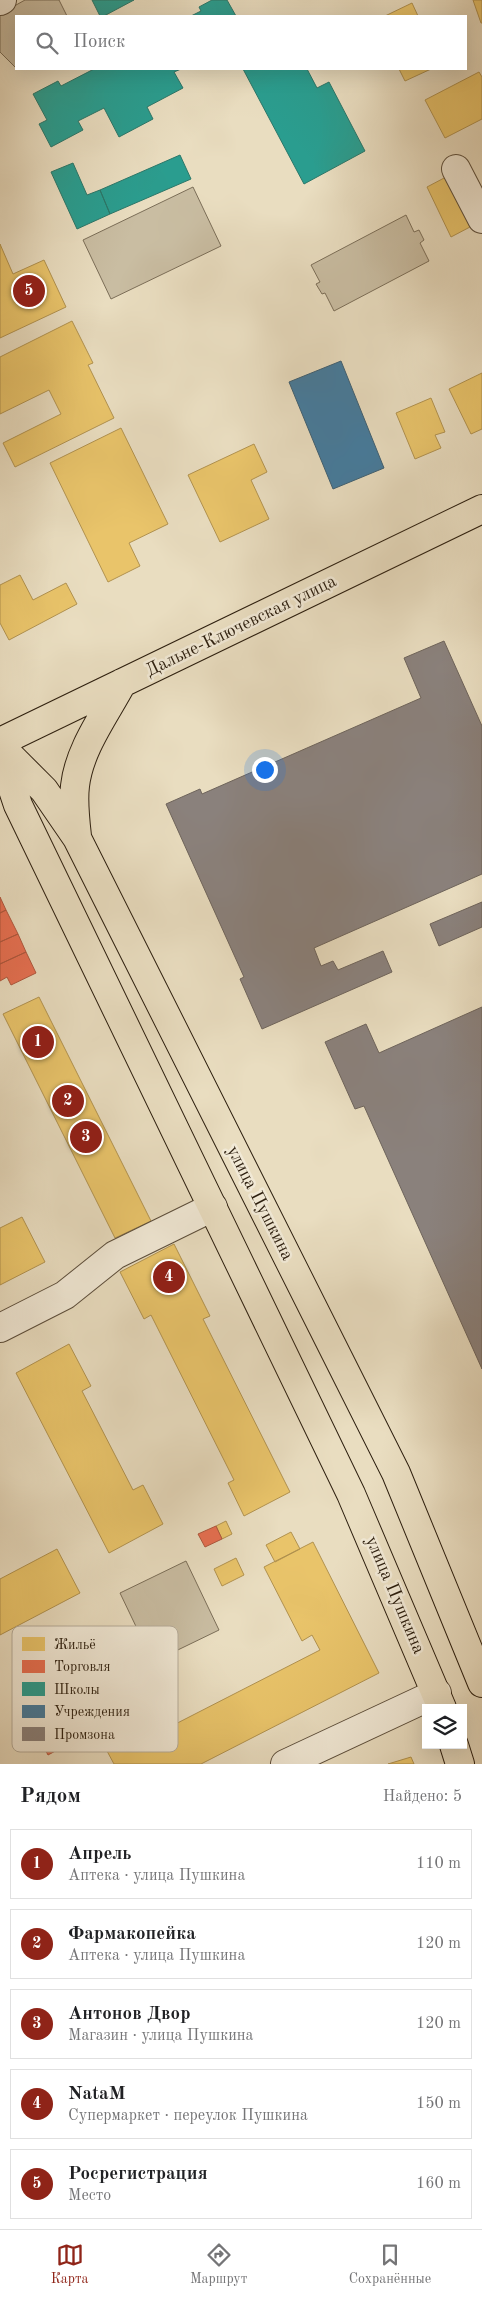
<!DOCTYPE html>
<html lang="ru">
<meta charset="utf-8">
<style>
:root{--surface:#fff;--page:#f2f2f2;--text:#202124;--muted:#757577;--line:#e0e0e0;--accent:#8f2418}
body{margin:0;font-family:"Old Standard TT",serif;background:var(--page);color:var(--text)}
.controls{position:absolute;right:15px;bottom:15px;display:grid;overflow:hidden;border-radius:0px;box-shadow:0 5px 20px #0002}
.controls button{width:45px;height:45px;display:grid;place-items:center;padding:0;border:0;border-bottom:1px solid var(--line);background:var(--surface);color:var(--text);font:25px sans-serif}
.you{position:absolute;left:264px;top:769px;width:18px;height:18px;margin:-12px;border:4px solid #fff;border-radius:50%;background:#1a73e8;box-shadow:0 0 0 8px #1a73e833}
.badge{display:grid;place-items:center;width:32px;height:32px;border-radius:50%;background:var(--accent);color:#fff;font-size:16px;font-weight:700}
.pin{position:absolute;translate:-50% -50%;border:2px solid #fff;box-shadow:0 1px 5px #0006}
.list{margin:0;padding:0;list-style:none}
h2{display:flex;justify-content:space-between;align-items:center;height:65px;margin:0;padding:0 20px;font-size:21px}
h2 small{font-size:16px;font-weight:400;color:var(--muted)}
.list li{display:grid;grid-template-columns:32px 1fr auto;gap:15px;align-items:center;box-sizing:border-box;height:70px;margin:0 10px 10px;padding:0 10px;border:1px solid var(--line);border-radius:0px}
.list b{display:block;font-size:19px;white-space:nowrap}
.list p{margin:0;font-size:16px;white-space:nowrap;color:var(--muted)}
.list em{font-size:16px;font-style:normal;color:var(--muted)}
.icon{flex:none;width:28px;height:28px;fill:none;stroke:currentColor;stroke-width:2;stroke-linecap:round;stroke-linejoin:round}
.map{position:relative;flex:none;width:482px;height:1764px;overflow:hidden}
.search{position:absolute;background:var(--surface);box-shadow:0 5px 20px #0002;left:15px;right:15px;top:15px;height:55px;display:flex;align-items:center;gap:12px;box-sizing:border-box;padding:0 18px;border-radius:0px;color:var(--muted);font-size:19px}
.sheet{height:465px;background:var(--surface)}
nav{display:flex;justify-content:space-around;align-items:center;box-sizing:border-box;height:70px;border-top:1px solid var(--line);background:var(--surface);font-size:14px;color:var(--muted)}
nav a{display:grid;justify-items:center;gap:2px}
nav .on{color:var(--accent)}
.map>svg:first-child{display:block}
.green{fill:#c9bda2;stroke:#7b6e58}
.homes{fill:#e9c46a;stroke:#b1924f}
.shops{fill:#e76f51;stroke:#af573d}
.schools{fill:#2a9d8f;stroke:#2b7769}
.public{fill:#457b9d;stroke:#3e5f72}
.industry{fill:#8a817c;stroke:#6e645b}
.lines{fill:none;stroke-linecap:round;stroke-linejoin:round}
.minor-casing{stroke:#5c4e3b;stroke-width:30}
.major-casing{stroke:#2d1f0f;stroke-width:30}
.minor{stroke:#f1e9d6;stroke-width:28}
.major{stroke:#e9ddc0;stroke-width:28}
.labels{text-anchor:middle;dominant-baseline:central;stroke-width:5;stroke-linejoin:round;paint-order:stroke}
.street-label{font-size:18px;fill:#2d1f0f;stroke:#f1e9d6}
.key{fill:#f1e9d6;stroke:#b6ac9a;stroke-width:1}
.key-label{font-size:14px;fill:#2d1f0f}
</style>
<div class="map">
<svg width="482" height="1764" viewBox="0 0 482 1764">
<rect width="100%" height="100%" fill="#e9ddc0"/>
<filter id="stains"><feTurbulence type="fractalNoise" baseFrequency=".004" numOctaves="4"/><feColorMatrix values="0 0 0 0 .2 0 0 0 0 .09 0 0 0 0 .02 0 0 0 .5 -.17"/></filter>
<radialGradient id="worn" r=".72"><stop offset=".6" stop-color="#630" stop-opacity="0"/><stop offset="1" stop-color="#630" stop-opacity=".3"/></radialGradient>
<!-- green -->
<path class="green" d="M25,0H59L67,16H16V68L0,52V14Z
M193,187L221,246L111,299L83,240Z
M406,215L414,232L419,230L424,240L420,243L429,261L334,311L325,293L322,294L316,284L320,282L311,265Z
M186,1561L219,1630L153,1662L120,1593Z"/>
<!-- homes -->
<path class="homes" d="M473,0H482V23H481Z
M412,3L418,16H385Z
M399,69H431L405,81Z
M479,72L482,77V119L445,138L425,100Z
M446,177L470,227L451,237L427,187Z
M0,244L13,274L44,260L66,307L0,338Z
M72,321L93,363L88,365L114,418L15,467L3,443L61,414L49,390L0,414V357Z
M482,373V429L471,434L449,389Z
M431,398L445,432L435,435L441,448L415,459L396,413Z
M121,428L168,524L129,543L140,566L108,582L50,463Z
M254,444L267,472L251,480L269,519L220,542L188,475Z
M20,575L33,600L66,583L77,604L9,640L0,623V585Z
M39,997L151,1221L115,1238L3,1014Z
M22,1217L45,1262L0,1285V1228Z
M174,1244L210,1316L203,1319L290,1492L244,1516L228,1483L234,1480L151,1315L144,1319L120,1272Z
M69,1344L91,1386L82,1391L133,1490L143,1485L163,1524L109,1553L16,1373Z
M226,1521L232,1534L222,1539L216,1526Z
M291,1532L300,1549L275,1562L266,1545Z
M313,1542L379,1673L201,1764H114L107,1751L151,1729L154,1735L320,1650L312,1635L302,1641L264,1567Z
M57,1549L80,1593L0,1635V1579Z
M236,1558L244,1575L222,1586L214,1569Z
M411,1757L414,1764H388Z"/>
<!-- shops -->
<path class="shops" d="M0,897L6,910L0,913Z
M6,910L18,934L0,942V913Z
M18,934L26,952L0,964V942Z
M26,952L36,973L11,985L7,977L0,981V964Z
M216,1526L222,1539L205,1547L198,1534Z
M61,1716L74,1741L48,1755L35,1730Z"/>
<!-- schools -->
<path class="schools" d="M92,0H134L104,16H100Z
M212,0H227L236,16H191L201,11L199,7Z
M94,69H181L174,72L183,88L147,107L153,119L119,137L104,108L78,121L83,130L51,147L39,124L47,120L33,94L58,81L61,86Z
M243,69H307L317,88L329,82L365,151L304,184Z
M180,155L191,179L110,214L100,190Z
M73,163L87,195L100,190L110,214L77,229L51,172Z"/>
<!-- public -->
<path class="public" d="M341,361L384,468L333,489L289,382Z"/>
<!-- industry -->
<path class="industry" d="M444,641L482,726V874L314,948L321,966L333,961L338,970L383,951L392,972L262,1029L240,979L244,977L166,804L200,789L202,794L421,698L404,658Z
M482,902V927L439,946L430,924Z
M482,1007V1369L364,1106L355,1109L325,1042L366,1024L379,1053Z"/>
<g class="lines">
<!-- minor casing -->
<g class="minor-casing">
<path id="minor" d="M0,1L2,0
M456,169L482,219
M0,1328L65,1295L115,1255L213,1207
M285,1764L437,1693"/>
</g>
<!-- major casing -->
<g class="major-casing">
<path id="major" d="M0,742L482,509
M0,746L44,790L77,838L396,1473L482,1683
M0,751L18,805L351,1494L442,1708
M77,836C75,819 73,802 75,786C79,749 105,715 122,683
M454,1745L460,1764"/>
</g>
<!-- minor -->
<use href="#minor" class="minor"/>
<!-- major -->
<use href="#major" class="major"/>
</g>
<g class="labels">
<!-- street labels -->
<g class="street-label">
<text transform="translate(241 626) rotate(-26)">Дальне-Ключевская улица</text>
<text transform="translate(260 1203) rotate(63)">улица Пушкина</text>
<text transform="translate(395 1595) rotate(67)">улица Пушкина</text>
</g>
</g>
<!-- legend -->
<rect x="12" y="1626" width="166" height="126" rx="8" class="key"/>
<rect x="22" y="1637" width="23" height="14" fill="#e9c46a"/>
<rect x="22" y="1660" width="23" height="13" fill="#e76f51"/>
<rect x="22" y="1682" width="23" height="14" fill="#2a9d8f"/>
<rect x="22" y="1705" width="23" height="13" fill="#457b9d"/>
<rect x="22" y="1727" width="23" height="14" fill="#8a817c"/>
<g class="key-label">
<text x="54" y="1649">Жильё</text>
<text x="54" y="1671">Торговля</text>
<text x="54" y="1694">Школы</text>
<text x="54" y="1716">Учреждения</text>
<text x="54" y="1739">Промзона</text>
</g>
<rect width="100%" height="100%" filter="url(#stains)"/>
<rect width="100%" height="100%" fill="url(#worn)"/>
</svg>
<div class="controls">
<button><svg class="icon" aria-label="layers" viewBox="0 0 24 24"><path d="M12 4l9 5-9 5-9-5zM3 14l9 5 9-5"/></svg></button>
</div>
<div class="you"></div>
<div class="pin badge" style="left:38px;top:1042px">1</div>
<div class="pin badge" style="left:68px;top:1101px">2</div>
<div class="pin badge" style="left:86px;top:1137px">3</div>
<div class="pin badge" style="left:169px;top:1277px">4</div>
<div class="pin badge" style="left:29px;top:291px">5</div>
<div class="search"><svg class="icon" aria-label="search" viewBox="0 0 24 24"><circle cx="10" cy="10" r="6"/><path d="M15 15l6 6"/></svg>Поиск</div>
</div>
<section class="sheet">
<h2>Рядом<small>Найдено: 5</small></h2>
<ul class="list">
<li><span class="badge">1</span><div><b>Апрель</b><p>Аптека · улица Пушкина</p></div><em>110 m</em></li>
<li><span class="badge">2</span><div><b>Фармакопейка</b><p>Аптека · улица Пушкина</p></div><em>120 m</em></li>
<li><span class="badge">3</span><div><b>Антонов Двор</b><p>Магазин · улица Пушкина</p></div><em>120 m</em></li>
<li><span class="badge">4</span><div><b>NataM</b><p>Супермаркет · переулок Пушкина</p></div><em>150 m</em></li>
<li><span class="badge">5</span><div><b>Росрегистрация</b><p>Место</p></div><em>160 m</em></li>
</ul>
</section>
<nav>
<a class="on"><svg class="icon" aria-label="map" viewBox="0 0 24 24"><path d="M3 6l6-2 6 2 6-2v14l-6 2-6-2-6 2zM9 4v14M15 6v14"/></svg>Карта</a>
<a><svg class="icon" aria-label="directions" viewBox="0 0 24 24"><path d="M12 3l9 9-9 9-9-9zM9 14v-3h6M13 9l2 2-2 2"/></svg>Маршрут</a>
<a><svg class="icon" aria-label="saved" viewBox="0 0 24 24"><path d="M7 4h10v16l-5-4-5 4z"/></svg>Сохранённые</a>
</nav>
